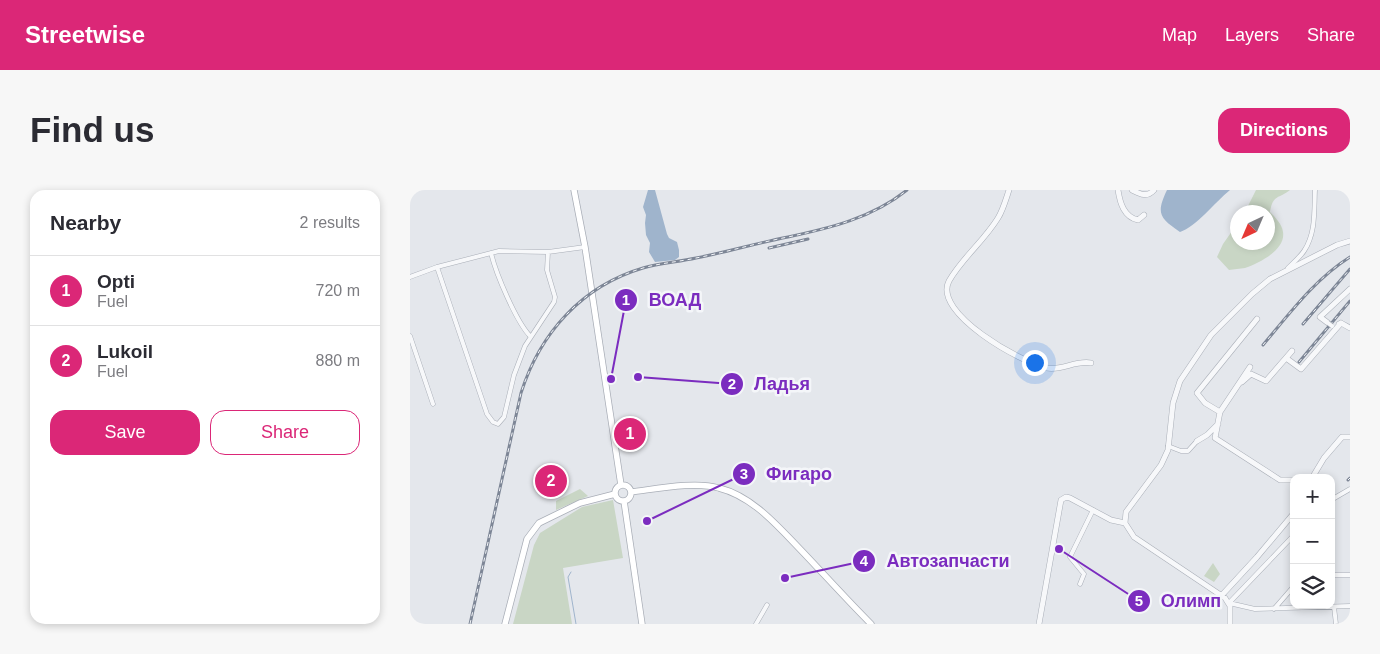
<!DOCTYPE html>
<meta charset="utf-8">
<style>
:root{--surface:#fff;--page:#f7f7f7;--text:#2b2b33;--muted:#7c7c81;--line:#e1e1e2;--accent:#db2777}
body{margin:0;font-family:Helvetica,sans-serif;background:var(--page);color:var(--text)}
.controls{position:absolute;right:15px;bottom:15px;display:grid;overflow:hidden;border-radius:10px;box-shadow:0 2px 8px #0003}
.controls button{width:45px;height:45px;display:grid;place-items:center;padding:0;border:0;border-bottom:1px solid var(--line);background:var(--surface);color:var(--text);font:25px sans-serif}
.compass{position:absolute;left:820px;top:15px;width:45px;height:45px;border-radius:50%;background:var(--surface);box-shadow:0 2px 8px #0003;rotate:224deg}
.you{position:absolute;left:624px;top:172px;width:18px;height:18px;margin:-12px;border:4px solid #fff;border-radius:50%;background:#1a73e8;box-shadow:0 0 0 8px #1a73e833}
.badge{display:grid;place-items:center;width:32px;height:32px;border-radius:50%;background:var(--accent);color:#fff;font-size:16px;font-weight:700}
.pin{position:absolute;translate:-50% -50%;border:2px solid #fff;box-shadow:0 1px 5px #0006}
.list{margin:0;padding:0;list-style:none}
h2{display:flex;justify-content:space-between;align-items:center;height:65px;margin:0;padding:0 20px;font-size:21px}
h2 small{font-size:16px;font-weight:400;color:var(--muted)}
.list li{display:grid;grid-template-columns:32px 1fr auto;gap:15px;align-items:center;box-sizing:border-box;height:70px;padding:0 20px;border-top:1px solid var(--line)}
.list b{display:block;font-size:19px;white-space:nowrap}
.list p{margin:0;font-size:16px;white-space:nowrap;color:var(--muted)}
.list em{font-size:16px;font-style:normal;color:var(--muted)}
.actions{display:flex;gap:10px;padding:15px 20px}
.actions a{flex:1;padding:11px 0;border:1px solid var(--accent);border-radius:15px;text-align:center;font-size:18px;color:var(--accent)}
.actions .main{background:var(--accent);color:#fff}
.icon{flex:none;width:28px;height:28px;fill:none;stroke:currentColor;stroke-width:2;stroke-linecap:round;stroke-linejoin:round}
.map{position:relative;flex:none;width:940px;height:434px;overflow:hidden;border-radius:15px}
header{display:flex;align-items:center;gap:30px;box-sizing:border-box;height:70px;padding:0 25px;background:var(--accent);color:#fff}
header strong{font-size:24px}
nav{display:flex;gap:28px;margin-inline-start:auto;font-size:18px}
.intro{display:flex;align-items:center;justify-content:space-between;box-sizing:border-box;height:120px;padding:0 30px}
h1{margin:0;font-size:35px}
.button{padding:12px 22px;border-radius:15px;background:var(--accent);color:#fff;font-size:18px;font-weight:700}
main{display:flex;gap:30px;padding:0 30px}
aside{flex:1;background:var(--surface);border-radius:15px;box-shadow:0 2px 8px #0003}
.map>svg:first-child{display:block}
.green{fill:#c9d6c5}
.water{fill:#9fb4cc}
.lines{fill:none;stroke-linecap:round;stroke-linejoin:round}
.stream{stroke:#9fb4cc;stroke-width:1}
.minor-casing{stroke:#a9aeb7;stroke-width:5}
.tertiary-casing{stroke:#a9aeb7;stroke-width:6}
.secondary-casing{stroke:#a9aeb7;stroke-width:7}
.minor{stroke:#f7f8fa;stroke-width:4}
.tertiary{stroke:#f7f8fa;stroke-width:5}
.secondary{stroke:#fff;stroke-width:5.5}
.rail-casing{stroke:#7d8696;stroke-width:3}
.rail{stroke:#f4f6f9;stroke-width:1;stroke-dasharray:4;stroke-linecap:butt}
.minor-bridge-casing{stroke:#a9aeb7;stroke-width:5;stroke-linecap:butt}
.minor-bridge{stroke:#f7f8fa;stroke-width:4}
.leader{fill:none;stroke:#7b2cbf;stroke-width:2}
.callout-dot{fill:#7b2cbf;stroke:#f4f6f9;stroke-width:2}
.mark-label{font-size:15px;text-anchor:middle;font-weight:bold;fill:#fff}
.callout-label{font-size:18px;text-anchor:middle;font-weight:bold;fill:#7b2cbf;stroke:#f4f6f9;stroke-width:5;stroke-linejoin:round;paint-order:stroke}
</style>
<header>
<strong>Streetwise</strong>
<nav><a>Map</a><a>Layers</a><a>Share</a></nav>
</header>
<div class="intro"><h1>Find us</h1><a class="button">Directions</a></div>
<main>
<aside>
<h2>Nearby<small>2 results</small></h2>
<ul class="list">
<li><span class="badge">1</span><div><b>Opti</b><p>Fuel</p></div><em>720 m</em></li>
<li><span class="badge">2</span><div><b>Lukoil</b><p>Fuel</p></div><em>880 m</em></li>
</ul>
<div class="actions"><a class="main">Save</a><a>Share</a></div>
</aside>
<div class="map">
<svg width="940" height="434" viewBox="0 0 940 434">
<rect width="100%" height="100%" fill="#e4e7ec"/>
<!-- green -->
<path class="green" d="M846,0H880C869,9 863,4 860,22C865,27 872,34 873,42C876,60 849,73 835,78C830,79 824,79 819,80L807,67L813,54L827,34L828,52H858V22H835Z
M170,299L178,306L146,320V311Z
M203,310L213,368L153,378L162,434H103L124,355L130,343L172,317Z
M803,373L810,384L804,392L794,386Z"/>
<!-- water -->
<path class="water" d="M238,0H245L257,44L259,48L267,52L269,60V67L265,70L245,72L239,62L240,53L236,45L235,33L236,25L233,17Z
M757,0H820C805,12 786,37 770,42C749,28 746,23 757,0Z"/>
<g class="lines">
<!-- stream -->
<path class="stream" d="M161,382L158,387L166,434"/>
<!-- minor casing -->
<g class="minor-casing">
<path id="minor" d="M81,63C86,84 106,131 120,146
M27,77L77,224L83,232L88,234L94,227L104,185L115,156L144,112L145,107L137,80L138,62
M878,78C883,73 890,67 894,61C906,43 904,21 905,0
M0,87L27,77L89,61L138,62L175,57
M0,146L23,214
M758,256L771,261H778L787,251
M921,310L940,299
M921,385H940
M670,394L674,384L660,367L683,320
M819,413L845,419L940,416
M819,413L884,345
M924,417L926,434
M864,419L884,396
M346,434L357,415"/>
</g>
<!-- tertiary casing -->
<g class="tertiary-casing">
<path id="tertiary" d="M599,0C596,9 593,20 588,28C574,51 552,68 539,91C522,123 612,173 637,178C651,181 666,170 681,173
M708,0C710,13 714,27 728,30L734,25
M722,0C730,4 737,8 744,0
M918,133L910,127L940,99
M929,134L931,133L940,138
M876,168L891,179L931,133
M840,177L810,222L805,248L870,290H884
M832,192L841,184L856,191L882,161
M810,222L795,213L787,203L847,129
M787,251L797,245L808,234
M902,288L914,268L932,247H940
M812,405L847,367L884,323
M629,434L651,310L656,307L660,308L701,330L715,333
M820,434V416L815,408L724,347L715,333L716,322L751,275L758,260L763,213L770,191L801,145L842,104L860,89L927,55L940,51"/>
</g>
<!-- secondary casing -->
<g class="secondary-casing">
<path id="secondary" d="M164,0L175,57L211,295
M205 303a8 8 0 1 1 16 0a8 8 0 1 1-16 0Z
M221,302C246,299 285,291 309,298C341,306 365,333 387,356C412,382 436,409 461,434
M214,311L232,434
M95,434L117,349L129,333L170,313L205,304"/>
</g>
<!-- minor -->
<use href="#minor" class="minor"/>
<!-- tertiary -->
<use href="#tertiary" class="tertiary"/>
<!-- secondary -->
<use href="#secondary" class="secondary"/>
<!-- rail casing -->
<g class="rail-casing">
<path id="rail" d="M359,58L398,49
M893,134L940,79
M853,155C880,123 905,89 940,67
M889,172L940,111
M938,290L940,288
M60,434L111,203C130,143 172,96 233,78C250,73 268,72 286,68C317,62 347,53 378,47C420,38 462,28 497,0"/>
</g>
<!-- rail -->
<use href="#rail" class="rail"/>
<!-- minor-bridge casing -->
<g class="minor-bridge-casing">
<path id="minor-bridge" d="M918,133L922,136"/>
</g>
<!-- minor-bridge -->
<use href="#minor-bridge" class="minor-bridge"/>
</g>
<!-- callouts -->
<path class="leader" d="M201 189L216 110M228 187L322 194M237 331L334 284M375 388L454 371M649 359L729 411"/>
<g class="callout-dot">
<circle cx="201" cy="189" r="5"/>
<circle cx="228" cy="187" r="5"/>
<circle cx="237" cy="331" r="5"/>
<circle cx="375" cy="388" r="5"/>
<circle cx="649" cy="359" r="5"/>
<circle cx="216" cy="110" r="12"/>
<circle cx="322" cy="194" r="12"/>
<circle cx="334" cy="284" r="12"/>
<circle cx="454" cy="371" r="12"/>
<circle cx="729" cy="411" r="12"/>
</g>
<g class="mark-label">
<text x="216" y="115">1</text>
<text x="322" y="199">2</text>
<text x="334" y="289">3</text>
<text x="454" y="376">4</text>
<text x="729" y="416">5</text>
</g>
<g class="callout-label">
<text x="265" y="116">ВОАД</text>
<text x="372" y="200">Ладья</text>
<text x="389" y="290">Фигаро</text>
<text x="538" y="377">Автозапчасти</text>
<text x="781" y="417">Олимп</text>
</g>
</svg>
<div class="controls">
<button>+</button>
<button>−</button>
<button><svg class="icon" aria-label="layers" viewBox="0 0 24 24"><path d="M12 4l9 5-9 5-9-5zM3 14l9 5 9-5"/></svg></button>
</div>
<svg class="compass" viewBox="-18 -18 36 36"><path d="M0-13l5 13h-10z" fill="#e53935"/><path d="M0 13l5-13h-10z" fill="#7c7c81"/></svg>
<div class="you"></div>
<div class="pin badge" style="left:220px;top:244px">1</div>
<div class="pin badge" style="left:141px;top:291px">2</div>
</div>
</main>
